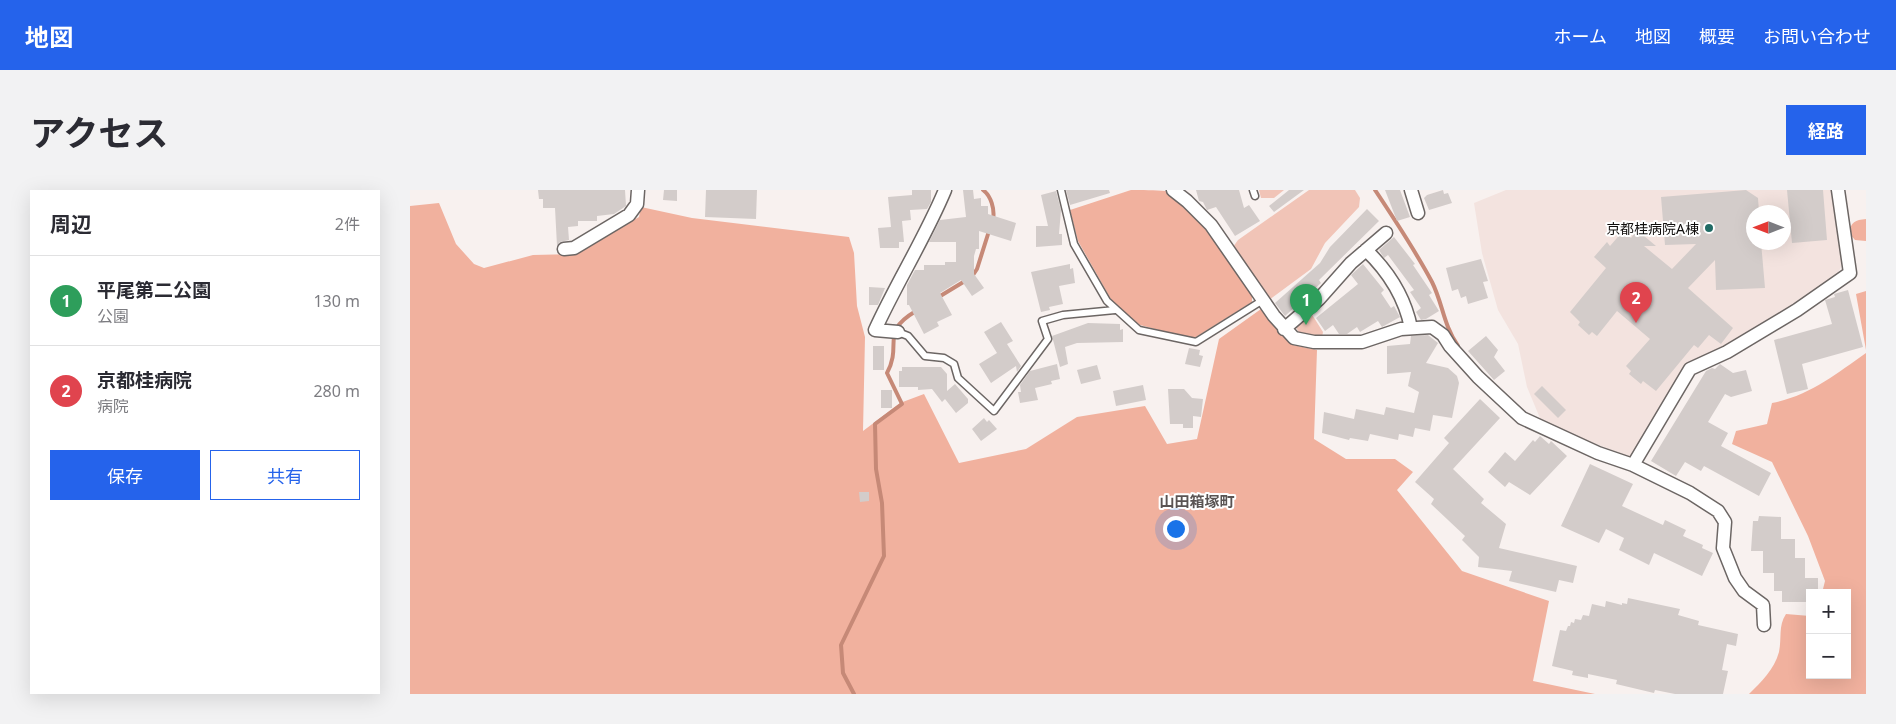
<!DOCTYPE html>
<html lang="ja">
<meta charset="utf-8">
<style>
:root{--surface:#fff;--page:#f2f2f3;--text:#2b2b33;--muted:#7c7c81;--line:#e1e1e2;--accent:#2563eb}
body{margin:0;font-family:"Noto Sans","Noto Sans JP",sans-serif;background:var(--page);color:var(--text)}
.controls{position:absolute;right:15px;bottom:15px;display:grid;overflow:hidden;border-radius:0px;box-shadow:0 5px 20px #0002}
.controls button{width:45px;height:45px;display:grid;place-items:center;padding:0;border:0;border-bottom:1px solid var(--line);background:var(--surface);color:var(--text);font:25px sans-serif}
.compass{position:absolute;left:1336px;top:15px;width:45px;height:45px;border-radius:50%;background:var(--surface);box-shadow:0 5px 20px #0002;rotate:270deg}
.you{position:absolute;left:765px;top:338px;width:18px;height:18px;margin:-12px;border:4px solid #fff;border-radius:50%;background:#1a73e8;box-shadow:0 0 0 8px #1a73e833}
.badge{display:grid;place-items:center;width:32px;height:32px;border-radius:50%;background:var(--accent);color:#fff;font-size:16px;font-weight:700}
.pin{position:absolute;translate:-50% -41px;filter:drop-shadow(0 1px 2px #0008)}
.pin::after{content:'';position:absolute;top:26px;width:18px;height:15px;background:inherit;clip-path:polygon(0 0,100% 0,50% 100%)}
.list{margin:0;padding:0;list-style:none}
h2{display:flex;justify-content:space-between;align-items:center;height:65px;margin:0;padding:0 20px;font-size:21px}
h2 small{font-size:16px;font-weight:400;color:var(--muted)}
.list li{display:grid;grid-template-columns:32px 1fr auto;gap:15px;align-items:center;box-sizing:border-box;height:90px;padding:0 20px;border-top:1px solid var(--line)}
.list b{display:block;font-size:19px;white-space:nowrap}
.list p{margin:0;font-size:16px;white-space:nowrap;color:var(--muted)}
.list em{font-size:16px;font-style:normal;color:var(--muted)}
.actions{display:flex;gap:10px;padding:15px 20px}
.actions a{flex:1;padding:11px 0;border:1px solid var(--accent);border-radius:0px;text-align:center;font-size:18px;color:var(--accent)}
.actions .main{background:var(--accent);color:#fff}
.map{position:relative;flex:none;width:1456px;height:504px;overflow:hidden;border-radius:0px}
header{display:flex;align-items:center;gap:30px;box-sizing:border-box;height:70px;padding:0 25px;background:var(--accent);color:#fff}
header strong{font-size:24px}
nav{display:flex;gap:28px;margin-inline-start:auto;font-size:18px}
.intro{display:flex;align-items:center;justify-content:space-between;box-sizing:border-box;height:120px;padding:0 30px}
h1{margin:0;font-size:35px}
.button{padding:12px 22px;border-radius:0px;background:var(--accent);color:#fff;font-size:18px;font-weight:700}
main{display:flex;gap:30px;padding:0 30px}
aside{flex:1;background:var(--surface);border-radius:0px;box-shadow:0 5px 20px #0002}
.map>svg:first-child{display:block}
.built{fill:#f3e3df;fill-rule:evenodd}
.green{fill:#f1c4b7}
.forest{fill:#f1b19e}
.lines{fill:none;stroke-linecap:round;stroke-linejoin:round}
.stream{stroke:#c68977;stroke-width:4}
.building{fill:#d3ccca}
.service-casing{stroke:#6c6664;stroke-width:9}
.minor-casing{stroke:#6c6664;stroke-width:15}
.service{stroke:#fff;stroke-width:6}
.minor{stroke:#fff;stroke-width:12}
.poi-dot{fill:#216b65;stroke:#fff;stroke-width:2}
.labels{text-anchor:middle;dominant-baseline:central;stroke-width:4;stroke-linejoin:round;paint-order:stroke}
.poi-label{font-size:14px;fill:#0f0d0c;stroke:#fff;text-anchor:end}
.neighbourhood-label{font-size:15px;font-weight:bold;fill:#5a5453;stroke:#fff}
</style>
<header>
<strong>地図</strong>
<nav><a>ホーム</a><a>地図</a><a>概要</a><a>お問い合わせ</a></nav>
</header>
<div class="intro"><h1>アクセス</h1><a class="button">経路</a></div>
<main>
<aside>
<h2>周辺<small>2件</small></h2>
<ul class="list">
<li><span class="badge" style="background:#2e9e5b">1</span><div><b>平尾第二公園</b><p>公園</p></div><em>130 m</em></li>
<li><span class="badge" style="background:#e0444e">2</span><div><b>京都桂病院</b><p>病院</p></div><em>280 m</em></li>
</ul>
<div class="actions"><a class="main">保存</a><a>共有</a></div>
</aside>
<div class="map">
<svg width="1456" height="504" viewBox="0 0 1456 504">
<rect width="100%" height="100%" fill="#f8f1ef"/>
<!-- built -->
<path class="built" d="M1096,0H1423L1432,75L1427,85L1387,114L1334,147L1280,173L1225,269L1132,233L1117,197L1108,154L1088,120L1072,63L1064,13ZM1344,22H1374V52H1344Z"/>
<!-- green -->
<path class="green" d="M849,0H874L864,8H851Z
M899,0H945L950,8L949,17L915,53L901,79L859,110L823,57L828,50Z
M901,123L913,142L912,147L889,143L885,135Z"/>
<!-- forest -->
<path class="forest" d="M721,0C731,0 746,0 755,1C782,12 825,80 842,105V112L786,147L779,148L730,135L703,113L668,51L660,20Z
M29,13L46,54L64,74L74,78L123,65L165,64L229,27L231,17L282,28L439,47L444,63L447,116L455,147L453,241L490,213L514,204L549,273L616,259L667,227L735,216L757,254L787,249L809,149L851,119L883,155L907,160L904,249L936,269H985L1003,282L987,300L1052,381L1139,411L1123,491L1185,504H0V16Z
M1456,29V51L1445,50L1439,43C1441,32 1445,30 1456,29Z
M1456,101V160L1446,104Z
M1456,163V504H1339C1351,492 1364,480 1369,462C1372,448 1368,436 1376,424L1400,426V485H1437V403H1412L1415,391L1398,346L1362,272L1322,254L1326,241L1357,234L1362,213C1399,206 1426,184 1456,163Z"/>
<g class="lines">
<!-- stream -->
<path class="stream" d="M573,0C581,6 585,19 583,30
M965,0C985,30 1005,60 1022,92C1033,114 1033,134 1048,156
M561,88L567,79L579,41
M527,108L555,91
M444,504L433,483L431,455L474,366L472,313L466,279L465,234L492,214L477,183C493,153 469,143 506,121"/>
</g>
<!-- building -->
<path class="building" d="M128,0H215L216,16L204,24L187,26V31H168V36L158,37L159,50L150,52L147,56L145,18H133V9H129Z
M254,0H267V11L253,10Z
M296,0H347L346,29L295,27Z
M502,0H521V12L517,19L500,20L501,30L492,31L494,52H489V58H470L468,38L481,37L478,7L502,5Z
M553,0H563L564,9L571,8V16H578V24L606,33L601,51L569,41V59H566L564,66V84L574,98L562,106L551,90L530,103L542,125L527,132L529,136L514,144L499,115H497V95L505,80H514V75H535V72H546V52H519L530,30L556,27Z
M656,0H699L700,3L660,15Z
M786,0H829L834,18L839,15L850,31L825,46L806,17L797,20L793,12L789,11Z
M879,0H894L864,22L859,16Z
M975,0H990L1000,27L987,31Z
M1033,0L1034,4L1038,3L1042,13L1019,20L1014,8L1017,5Z
M1336,0L1348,8L1349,22H1344V52H1351L1355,98L1306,100L1305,70L1278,98L1323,138L1311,154L1299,145L1288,158L1284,155L1246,201L1233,191L1231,194L1219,184L1221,181L1216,176L1240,149L1207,121L1187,146L1182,142L1179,145L1168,135L1170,132L1160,122L1196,78L1184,67L1197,52L1200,56L1213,41L1221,48L1227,40L1246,56H1234L1262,79L1286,54L1255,55L1251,7Z
M1377,0H1413L1417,50L1382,53Z
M646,1L651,20L649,44H652V55L626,57V36H638L631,5Z
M957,19L969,31L909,90L911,93L875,126L865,113L910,73L920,57Z
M984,47L1005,74L1003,75L1022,103L1019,105L1029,121L1016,129L1011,130L1006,122L1011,118L1000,102L1004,100L978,65L974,68L969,60Z
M1071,69L1078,91L1073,92L1078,108L1058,114L1056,106L1051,108L1048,99L1042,101L1036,78Z
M660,74V79L663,78L665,93L649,96L653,114L639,117L640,120L631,122L621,82Z
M953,74L974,100L971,103L981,118L984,116L990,127L972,137L968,131L950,142L947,137L937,144H929L923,135L915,141L906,128L948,94L941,85Z
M459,97L475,98L468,115H459Z
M1438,100L1453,157L1392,174L1398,199L1377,204L1364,150L1422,134L1415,110L1425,107L1424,104Z
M591,132L603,151L597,154L611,176L607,182L606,176L581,193L569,174L587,163L574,142Z
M678,133L710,134V140L713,139V152L667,153L655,157L658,174L650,177L642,146Z
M1018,145L1028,153L1016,173L1038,178L1047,186L1049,193L1042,228L1023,225L1020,241L1005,238L1003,247L989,244L988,250L960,244L958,251L940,248L939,250L912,243L914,222L944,229L946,219L974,225L976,217L1004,223L1009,202L998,196L1001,182L977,184V156L1000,154L1001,146Z
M1076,146L1088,160L1084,167L1095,181L1084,190L1058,161Z
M463,156H474V180H463Z
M779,158L790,160L789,165L793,166L790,177L775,174Z
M647,174L650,189L641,191L642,194L625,198L628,210L610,213L608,202H611L610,195L620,181Z
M1310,174L1323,183L1336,180L1342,201L1321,207L1315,204L1298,232L1318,243L1311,256L1361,283L1349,306L1294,276L1291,281L1275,272L1266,286L1241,271L1296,181L1302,178L1305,179Z
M687,175L691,189L671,194L667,180Z
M492,177H531L537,184V201L545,194L558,209V213L546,223L535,209L532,212L522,199L508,200V197H489V181H492Z
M733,195L736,210L706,216L703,201Z
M1132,196L1156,220L1148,228L1124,204Z
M758,199H774L782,208L793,209L791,227L783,226V238H773V234H760Z
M471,200H482V218H471Z
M1070,209L1090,228L1043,279L1074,309L1071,313L1096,334L1089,358L1167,376L1163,393L1149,390L1146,402L1099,391L1102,381L1068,377L1069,367L1052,350L1055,346L1021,314L1024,309L1005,292L1039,253L1034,248Z
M574,228L577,232L579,230L587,239L571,251L562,239Z
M1130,246L1139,254L1141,251L1157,266L1120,305L1099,292L1095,297L1078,282L1095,262L1105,271L1123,250L1125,252Z
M1180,274L1223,294L1212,316L1253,335L1255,330L1276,340L1273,346L1293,355L1292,358L1303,363L1292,386L1244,363L1239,375L1209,360L1214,348L1196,339L1189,353L1151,336Z
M449,302H459V311L450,312Z
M1349,326L1371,327V349H1385V368H1395V388H1408V403H1400V412H1372V401H1364V383H1353V361H1341L1343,331H1348Z
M1218,408L1270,419L1268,425L1289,431L1288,435L1328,444L1326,456L1317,454L1312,480L1318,481L1313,504H1265L1245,500L1244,503L1206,494L1207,490L1178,484V488L1162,485L1163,481L1142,476L1150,440L1156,441L1158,436H1160L1161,432L1164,433L1165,429L1171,430L1173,425L1179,426L1182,414L1195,417L1196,411L1212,415V413L1217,414Z"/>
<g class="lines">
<!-- service casing -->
<g class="service-casing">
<path id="service" d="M651,0L664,54L697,111L729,140L786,152L853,110
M843,0L845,6
M488,142L498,146L515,166L534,168L544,174L548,188L584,221L638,149L632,131L653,125L705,120"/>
</g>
<!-- minor casing -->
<g class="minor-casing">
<path id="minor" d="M763,0L777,11L801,35L864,126L884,148L904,152H952L991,139L1022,137L1033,145L1040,156L1068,187L1112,228L1188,263L1223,275L1280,303L1308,321L1315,332L1313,358L1325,388L1334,401L1353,415L1354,435
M1001,0L1008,23
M154,59L164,58L219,25L227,14L228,0
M956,60C979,82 995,108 1001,138
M874,139L909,109L941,73L976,43
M488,142L465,140C487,92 515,48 535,0
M1223,275L1280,179L1317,162L1387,120L1440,83L1428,0"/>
</g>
<!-- service -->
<use href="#service" class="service"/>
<!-- minor -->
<use href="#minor" class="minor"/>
</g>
<!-- markers -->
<circle class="poi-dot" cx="1299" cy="38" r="5"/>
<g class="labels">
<!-- poi labels -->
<g class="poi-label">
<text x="1289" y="38">京都桂病院A棟</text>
</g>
<!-- neighbourhood labels -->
<g class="neighbourhood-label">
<text x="787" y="311">山田箱塚町</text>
</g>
</g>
</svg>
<div class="controls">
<button>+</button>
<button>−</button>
</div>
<svg class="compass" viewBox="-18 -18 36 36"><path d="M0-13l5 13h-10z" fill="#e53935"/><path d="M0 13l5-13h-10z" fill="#7c7c81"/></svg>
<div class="you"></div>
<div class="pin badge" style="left:896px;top:135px;background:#2e9e5b">1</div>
<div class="pin badge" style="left:1226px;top:133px;background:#e0444e">2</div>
</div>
</main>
